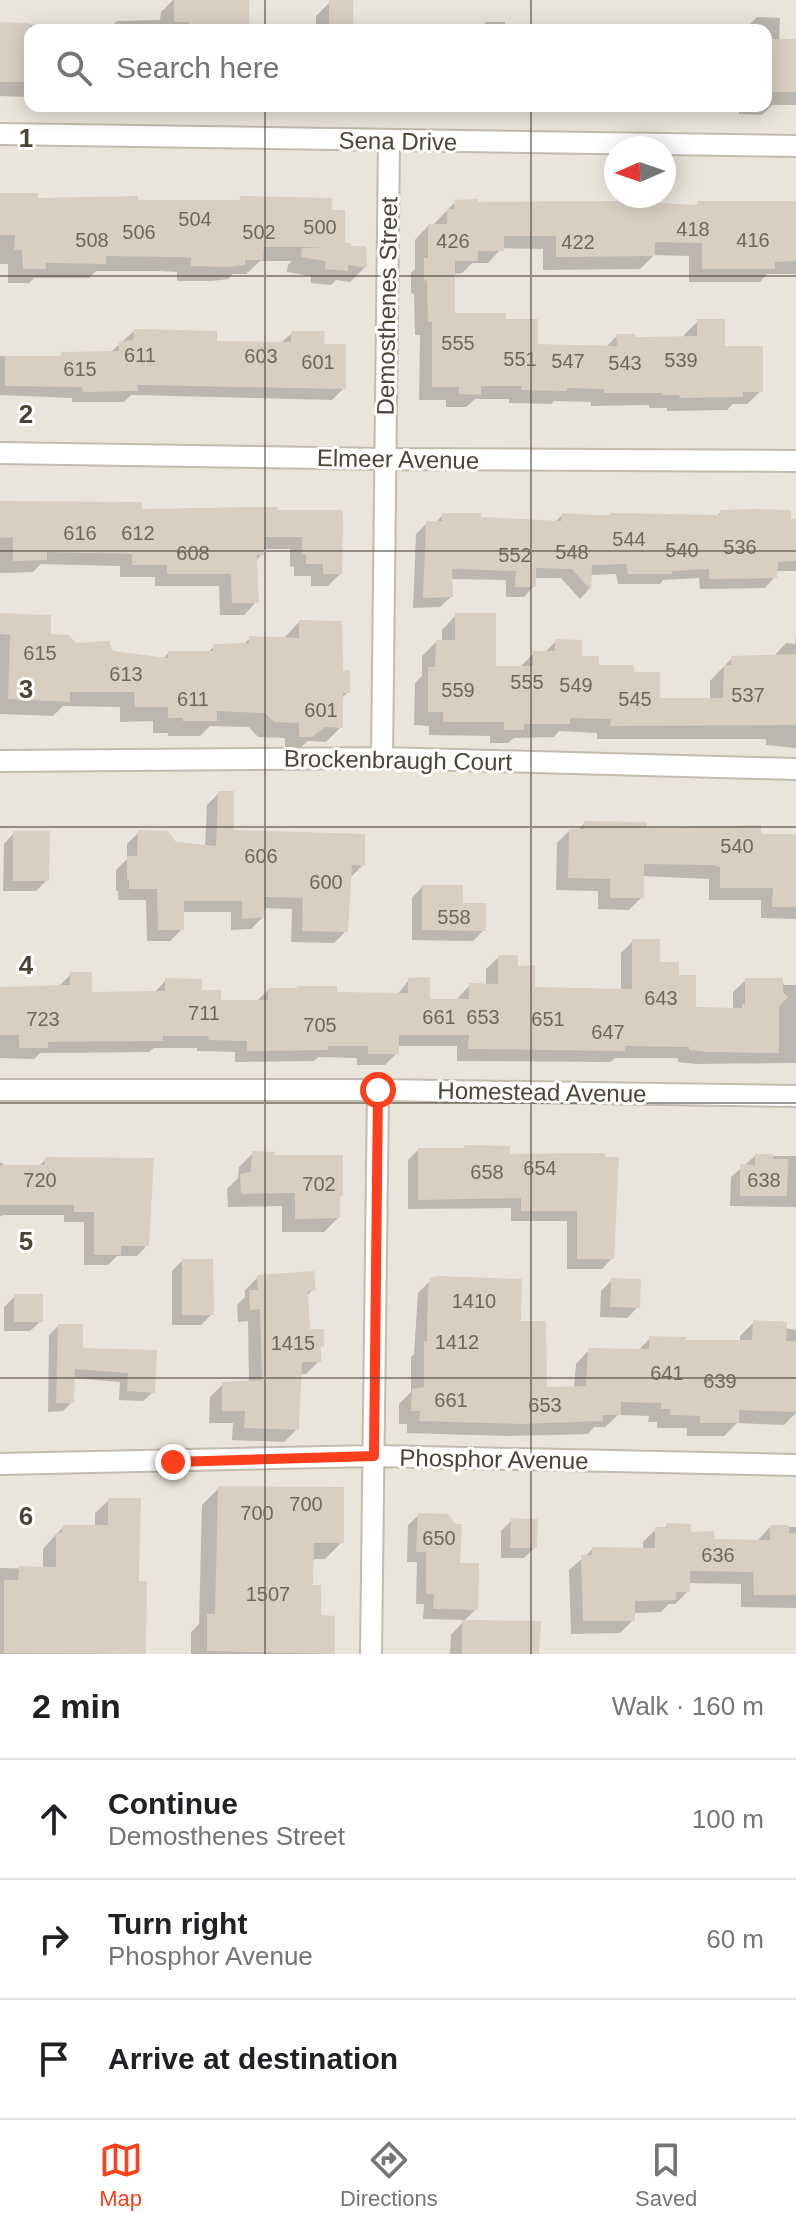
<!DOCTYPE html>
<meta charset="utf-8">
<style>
:root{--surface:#fff;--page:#f6f6f6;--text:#202124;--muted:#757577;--line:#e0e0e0;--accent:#fc3f1d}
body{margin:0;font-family:Arial,sans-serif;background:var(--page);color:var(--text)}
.compass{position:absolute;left:604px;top:136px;width:72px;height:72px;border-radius:50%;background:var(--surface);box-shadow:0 4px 20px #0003;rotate:268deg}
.stop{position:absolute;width:24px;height:24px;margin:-18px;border:6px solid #fc3f1d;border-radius:50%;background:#fff}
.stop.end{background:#fc3f1d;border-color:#fff;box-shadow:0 2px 8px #0008}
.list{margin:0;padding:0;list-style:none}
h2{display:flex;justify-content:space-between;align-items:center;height:104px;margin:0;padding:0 32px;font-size:34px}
h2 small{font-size:26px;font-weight:400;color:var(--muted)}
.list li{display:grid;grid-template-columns:52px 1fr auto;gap:24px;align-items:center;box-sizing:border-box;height:120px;padding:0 32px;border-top:2px solid var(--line)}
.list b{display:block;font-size:30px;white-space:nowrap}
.list p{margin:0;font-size:26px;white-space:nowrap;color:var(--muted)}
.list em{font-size:26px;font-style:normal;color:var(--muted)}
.icon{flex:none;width:44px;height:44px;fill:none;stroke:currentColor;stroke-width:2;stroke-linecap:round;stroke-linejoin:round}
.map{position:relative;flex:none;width:796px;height:1654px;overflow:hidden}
.search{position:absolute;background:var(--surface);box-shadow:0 4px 20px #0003;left:24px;right:24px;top:24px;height:88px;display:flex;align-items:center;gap:20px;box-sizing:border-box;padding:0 28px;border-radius:16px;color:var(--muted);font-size:30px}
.sheet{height:464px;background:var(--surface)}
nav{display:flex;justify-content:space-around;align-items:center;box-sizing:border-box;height:112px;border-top:2px solid var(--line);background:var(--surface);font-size:22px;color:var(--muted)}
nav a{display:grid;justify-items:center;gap:4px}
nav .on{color:var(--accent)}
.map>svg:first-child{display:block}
.residential{fill:#eae5da;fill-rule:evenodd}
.shadow{fill:#0003}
.building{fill:#d8cfc1}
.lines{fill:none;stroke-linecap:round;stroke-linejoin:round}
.street-casing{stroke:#c2bbae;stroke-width:24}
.street{stroke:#fff;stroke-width:20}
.route{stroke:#fc3f1d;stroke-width:10}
.grid{fill:none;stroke:#4b4439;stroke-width:2;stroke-opacity:0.55}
.labels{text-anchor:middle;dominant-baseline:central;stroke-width:6;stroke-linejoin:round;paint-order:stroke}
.number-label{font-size:20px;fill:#6e675b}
.street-label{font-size:24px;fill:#4b4439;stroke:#fff}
.grid-label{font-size:26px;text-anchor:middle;font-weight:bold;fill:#4b4439;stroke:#fff;stroke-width:6;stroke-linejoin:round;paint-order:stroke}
</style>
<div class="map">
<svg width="796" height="1654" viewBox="0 0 796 1654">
<rect width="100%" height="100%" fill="#f6f3ec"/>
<!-- residential -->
<path class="residential" d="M0,0H796V1654H0ZM30,30H766V106H30ZM616,148H664V196H616Z"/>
<!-- shadow -->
<path class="shadow" d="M173,0H198L247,30H107L117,21L160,20L161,12Z
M330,2L351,30H316V16Z
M757,17L780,18L779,41H796V105H772L762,115L739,114V106H766V30H744Z
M486,22H505V30H478Z
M0,24L46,25V30H30V97L0,96Z
M683,106H708L704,110H683Z
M0,195L36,200L136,202H237L241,198L330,212L343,245L365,267L350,282L336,280L331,285L311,283V276L287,272L288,265L292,261H260L246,274H233L228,279L212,281H177V272L162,271H96L89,278H34L29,283H8V264H0Z
M455,202L476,204L695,207L698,203L796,202V274H767L760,282H689V256L654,255L640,269L543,270V249L502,248L488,263H472L462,273L453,274V315L504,321L536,346L605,348L617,336L633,339L684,338V335L698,321L761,391L747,404H733L727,410L667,411V408H649V405L591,406V402L554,401L551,404L509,403V399H475L466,407H446V400H419L420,335H415L414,294L411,293V273L415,269V240L428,226L434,224Z
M134,331L215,343H281L292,333L322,346L344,388L332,400L131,395L124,402H72V398L0,395V356L58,358L62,354L110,353Z
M0,503L140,511L341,512L340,574L328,586H311V576H294V567L290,566V549H263L262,554L256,561V602L244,615H220L219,586H155V577H120V566L41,564L33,572L0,573Z
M721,512L796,521V571H775V577L765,588L700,589L699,578L663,580L660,584H618L616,574L590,575L589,589L580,599L561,578H534V586L524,597H506V580L450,579L451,597L440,607L413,608L416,534L427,523H435L443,515L555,522L562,515L716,517Z
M0,615L75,645L111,653L162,659L169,653H207L214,646L243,645L250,638H284L299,622L341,673L348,692L341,699V727L326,742L308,741L295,752H285V738L258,737L249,727L210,726L200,736H168V733H153V721L120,722V707L63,706L53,716L0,714Z
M456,615L494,668H519L534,653H544L556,641L597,667L631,674L658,700H710V681L732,658L773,657L786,643L795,644L796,635V748L766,745V739H597V733L559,731L554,737L514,738L508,743H490V736L429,735V726L414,725L415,683L422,676V656L436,642H442V630Z
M219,793L232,832L363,865L351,877L346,931L334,943L291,942L292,909L263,908V917L251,929L231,930V912H182V929L170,941H147L146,900H118V891H116V870L127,859V844L139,832L175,844L205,847L207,805Z
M585,823L645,830L796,836V919L761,918V900H709V879L642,876V897L629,910L598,909V891L556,890L557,843L569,831H577Z
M14,833L47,880L36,891H3L4,844Z
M422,887L461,905L484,930L473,941L412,940V898Z
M633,941L677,977L694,1009L733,1010V992L746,980H782L784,985H796V1063L696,1064L678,1062V1058H615L610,1062L457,1061V1046H397V1053L385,1065H357V1058L318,1057L314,1061L235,1062V1052L197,1051V1048H154L149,1052L40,1053L34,1059L0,1058V986L3,989L58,987L71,974L90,994H153L166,980L200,992L219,1002H256L268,990L397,995L409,980L428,1001H458V998L470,985L486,986V969L499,957L516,968L533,989L621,991V953Z
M418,1150L508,1156L603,1155L612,1258L602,1269H567V1221H511V1208L408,1209V1160Z
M253,1153L341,1196L338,1199V1218L324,1232H282V1206L228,1207L227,1189L238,1178L239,1167Z
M755,1156H796V1207L730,1206L731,1177Z
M46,1159L147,1245L137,1256H117L108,1265H84V1222H64V1215H2L0,1217V1163H3V1167H38Z
M182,1261L212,1314L201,1325H172V1271Z
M258,1277L313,1289L306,1297L308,1331L322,1346L319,1350V1361L306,1374H299L297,1429L284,1442L232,1440L233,1423H209L210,1397L223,1384L249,1383L248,1321L238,1322L237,1305L245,1297V1290Z
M431,1280L518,1323L545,1389H574L576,1364L589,1350L638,1351L650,1338L684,1342H740V1336L754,1322L796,1330V1413L784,1425L737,1423L724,1436H687V1428H657V1422H648L649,1416L618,1415L605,1427H594L588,1434L507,1436L407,1433V1424H399V1404L411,1392V1357L414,1354L418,1293Z
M612,1280L638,1307L627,1318L600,1317L601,1291Z
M15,1296L41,1321L30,1331H4V1307Z
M58,1326L81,1350L155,1352L153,1392L143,1401L119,1400L120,1382L73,1378L72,1402L63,1411L48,1412L49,1335Z
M219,1488L342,1542L325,1559H311V1587L319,1617L333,1618V1654H191V1632L199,1624L202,1505Z
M109,1500L137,1582L145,1583L144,1654H0V1568L43,1569V1549L50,1541L63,1527H95V1513Z
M419,1515L458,1565L476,1609L465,1620L423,1619L424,1604H416L417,1562H407L408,1525Z
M512,1520L535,1547L524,1558H501V1531Z
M667,1525L712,1541H757L770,1527H796V1608L741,1607V1584L688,1583V1591L675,1604H669L661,1612L633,1613V1620L620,1633L571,1634L569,1570L593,1549L643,1550V1542L656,1529H663Z
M463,1622L538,1654H450L451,1635Z"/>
<!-- building -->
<path class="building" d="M174,0H249V30H188L189,22H174Z
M329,0H353V30H329Z
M0,22L30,23V82H0Z
M766,39H796V92H766Z
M0,193H38V198L138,196V200H240V196L332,198V210H345V243H351V246H366L367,268L348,265V271L325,269V261L301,257L302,248L326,247H264L263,260H245V265L228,267L191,266V258L178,257L106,256V264L46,263V269H23L22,250H14L15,235H0Z
M478,199V202L626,201L697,205L698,201H796V261L775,262V269H702V243L655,242V256L556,257V236H504V251H478V261H455V313H506V319H538V344L617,346L616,334H635V337L697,336V319H725V346H763V392H743V397L679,398L680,395H662V393H604V389L567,388V391L521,390L522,386H481V395L459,394V387H432V322H428L427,281L424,280V258H428V224H447V209H454V200Z
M134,329L217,331V341L291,342V331H325L324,344H346V389L137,385L138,391L83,392L82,387L5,386V356H61V352L119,351V342L133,340Z
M0,501L142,502V509L256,507H278V510H343L342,574H323V564H306V555L302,554V537H265L264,555H257L259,603H232L231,574H167V565H132V554L47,552V560L13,561V537L0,538Z
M754,509L791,510V519H796V561L778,562L777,578L709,579V569L672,571V574H628L626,564L592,565L591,590L572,569L536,568V587H515L516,571L452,569L453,597L423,598L426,521H442V513H481V517L561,521L562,513L610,516V513L720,515V510Z
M0,613L51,615V634L69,635L76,643L109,641L113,651L168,658V651H213V644L249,643V636L299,638V620L342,621L343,671L350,670V693H343V728L325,727L312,737H299V723L274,722L265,713L217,711V721H183V718H168V707H135L134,692H70V702L8,699L10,635L0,634Z
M455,613H496V666H533V651H555V639L582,640V656H599V665H634V672H660V698H723L724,665H731V656L796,654V725L610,726L611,719L570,718V724H524V730H504V722H443V712H428V667H435L436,640H455Z
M218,791H234V830L365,834V866L352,865L348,932L302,931L303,898L265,897V917L242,919V901H184V930H158L157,889H129V880H127V856H137L138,830L168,831L176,842L216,846Z
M584,821L647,822V828L761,825V834H796V907H772L773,888H720V867L714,865L644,864V898H610V879L568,878L569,829H584Z
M13,831H50L49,881H13Z
M422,885H463V903H486V931L422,930Z
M632,939H660V962H679V975H696V1007L742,1008V1004H745V978H783V992L788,997L779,1007V1053L709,1052L689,1050V1047L625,1046V1051L468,1049L469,1035H399V1054H368V1046H328V1050L247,1051V1041L209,1040L208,1036H163V1041L48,1042V1048H19V1035H0V987L70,985V972H92V992L165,991V978L202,979V990H221V1000H268V988H297V986H337V992L408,993V978L430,977V999H469V983L498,984V955H518V966L535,965V987L632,989Z
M464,1145L510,1146V1154L605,1153V1157H619L614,1259H577V1211H521V1198L418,1200V1148H464Z
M252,1151L274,1152V1155H343V1196H340V1218L295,1219V1193L241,1194L240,1174L251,1172Z
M755,1154H773V1159H788L787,1196H740V1164L755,1165Z
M45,1157L154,1158L149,1246H121V1255H94V1212H74V1205H0V1165H45Z
M182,1259H213L214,1315H182Z
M314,1271L316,1290L308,1291L310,1329H324V1347H321V1362H302L299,1430L244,1428L245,1411H222V1382L262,1380L260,1309L250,1310L249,1290H258L257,1275Z
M437,1276L522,1279L521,1321H546L547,1387L586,1386L588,1348L649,1349V1336L686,1337V1340H752L753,1320L787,1322L786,1341H796V1412L739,1410V1423H700V1416L670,1415V1409H661V1403L621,1402V1415H603V1421L522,1424L419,1421L420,1411H411L412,1389L424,1387V1341H427L428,1291L430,1278Z
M611,1278L641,1279L640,1308L610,1307Z
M14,1294H43V1322H14Z
M58,1324H83V1348L157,1350L155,1393L127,1391L128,1373L75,1369L74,1403H56Z
M218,1486L344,1487V1543H314L313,1585H321V1615L335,1616V1654L207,1651V1614H215Z
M108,1498H141L139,1581H147L146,1654L4,1653V1580H18L19,1566L56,1567V1533H62L63,1525H108Z
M418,1513L448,1514L456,1524H462L460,1563H479L478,1610L433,1609L434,1594H426V1552H416Z
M511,1518L538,1519L537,1548H510Z
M666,1523L691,1524V1532L714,1531V1539L770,1540V1525H789V1533H796V1595H754L753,1572L690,1571V1592H676V1600L635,1601V1621H583L581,1555H592V1547L655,1548V1527H667Z
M462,1620L541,1621L539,1654H462Z"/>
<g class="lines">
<!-- street casing -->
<g class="street-casing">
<path id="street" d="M0,134L796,146
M0,453L385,459L796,461
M382,758L389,141
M0,761L382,758L796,769
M0,1090H378L796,1096
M0,1464L374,1456L796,1465
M371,1654L378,1090"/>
</g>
<!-- street -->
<use href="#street" class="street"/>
</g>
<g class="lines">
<!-- route -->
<path class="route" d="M173,1462L374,1456L378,1090"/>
</g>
<!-- grid -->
<path class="grid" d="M265,0V30M531,0V30M265,106V1654M531,106V1654M0,276H796M0,551H796M0,827H796M0,1103H796M0,1378H796"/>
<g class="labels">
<!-- number labels -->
<g class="number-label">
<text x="195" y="219">504</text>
<text x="320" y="227">500</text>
<text x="693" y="229">418</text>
<text x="139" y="232">506</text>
<text x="259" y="232">502</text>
<text x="92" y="240">508</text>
<text x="753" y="240">416</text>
<text x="453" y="241">426</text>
<text x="578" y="242">422</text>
<text x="458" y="343">555</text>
<text x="140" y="355">611</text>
<text x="261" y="356">603</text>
<text x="520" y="359">551</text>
<text x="681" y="360">539</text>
<text x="568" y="361">547</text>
<text x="318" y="362">601</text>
<text x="625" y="363">543</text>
<text x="80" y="369">615</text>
<text x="80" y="533">616</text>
<text x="138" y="533">612</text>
<text x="629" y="539">544</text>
<text x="740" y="547">536</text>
<text x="682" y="550">540</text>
<text x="572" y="552">548</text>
<text x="193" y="553">608</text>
<text x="515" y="555">552</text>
<text x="40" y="653">615</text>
<text x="126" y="674">613</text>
<text x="527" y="682">555</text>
<text x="576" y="685">549</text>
<text x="458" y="690">559</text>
<text x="748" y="695">537</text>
<text x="193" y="699">611</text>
<text x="635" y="699">545</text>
<text x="321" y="710">601</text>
<text x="737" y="846">540</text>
<text x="261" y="856">606</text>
<text x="326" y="882">600</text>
<text x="454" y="917">558</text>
<text x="661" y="998">643</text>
<text x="204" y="1013">711</text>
<text x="439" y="1017">661</text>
<text x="483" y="1017">653</text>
<text x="43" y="1019">723</text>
<text x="548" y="1019">651</text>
<text x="320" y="1025">705</text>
<text x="608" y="1032">647</text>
<text x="540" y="1168">654</text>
<text x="487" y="1172">658</text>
<text x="40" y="1180">720</text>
<text x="764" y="1180">638</text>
<text x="319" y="1184">702</text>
<text x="474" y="1301">1410</text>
<text x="457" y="1342">1412</text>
<text x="293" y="1343">1415</text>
<text x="667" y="1373">641</text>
<text x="720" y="1381">639</text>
<text x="451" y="1400">661</text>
<text x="545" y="1405">653</text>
<text x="306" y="1504">700</text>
<text x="257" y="1513">700</text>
<text x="439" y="1538">650</text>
<text x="718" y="1555">636</text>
<text x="268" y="1594">1507</text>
</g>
<!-- street labels -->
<g class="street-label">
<text transform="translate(398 141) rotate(1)">Sena Drive</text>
<text transform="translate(387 306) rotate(-89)">Demosthenes Street</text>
<text transform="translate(398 459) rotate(1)">Elmeer Avenue</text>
<text transform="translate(398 760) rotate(1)">Brockenbraugh Court</text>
<text transform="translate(542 1092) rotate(1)">Homestead Avenue</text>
<text transform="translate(494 1459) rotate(1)">Phosphor Avenue</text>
</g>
</g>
<g class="grid-label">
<text x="26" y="147">1</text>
<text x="26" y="423">2</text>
<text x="26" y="698">3</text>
<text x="26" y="974">4</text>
<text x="26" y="1250">5</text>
<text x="26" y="1525">6</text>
</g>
</svg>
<svg class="compass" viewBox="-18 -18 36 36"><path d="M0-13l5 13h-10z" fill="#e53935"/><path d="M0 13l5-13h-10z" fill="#757577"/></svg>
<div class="stop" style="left:378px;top:1090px"></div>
<div class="stop end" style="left:173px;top:1462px"></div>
<div class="search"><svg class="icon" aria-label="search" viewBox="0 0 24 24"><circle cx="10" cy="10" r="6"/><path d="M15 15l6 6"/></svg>Search here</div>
</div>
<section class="sheet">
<h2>2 min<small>Walk · 160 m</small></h2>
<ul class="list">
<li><svg class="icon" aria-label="ahead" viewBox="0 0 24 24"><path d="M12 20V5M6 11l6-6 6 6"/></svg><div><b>Continue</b><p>Demosthenes Street</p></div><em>100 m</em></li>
<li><svg class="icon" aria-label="right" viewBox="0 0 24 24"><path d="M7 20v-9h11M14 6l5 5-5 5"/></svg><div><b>Turn right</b><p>Phosphor Avenue</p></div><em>60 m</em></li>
<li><svg class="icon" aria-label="arrive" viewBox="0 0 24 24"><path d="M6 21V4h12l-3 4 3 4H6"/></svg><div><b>Arrive at destination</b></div></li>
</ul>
</section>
<nav>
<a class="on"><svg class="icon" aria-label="map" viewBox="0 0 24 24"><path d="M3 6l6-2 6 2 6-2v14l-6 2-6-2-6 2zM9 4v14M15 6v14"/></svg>Map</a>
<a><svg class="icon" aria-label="directions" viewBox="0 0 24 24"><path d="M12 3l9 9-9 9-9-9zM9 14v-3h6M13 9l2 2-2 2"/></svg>Directions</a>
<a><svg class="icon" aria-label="saved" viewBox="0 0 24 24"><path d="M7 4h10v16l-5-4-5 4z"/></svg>Saved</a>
</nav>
